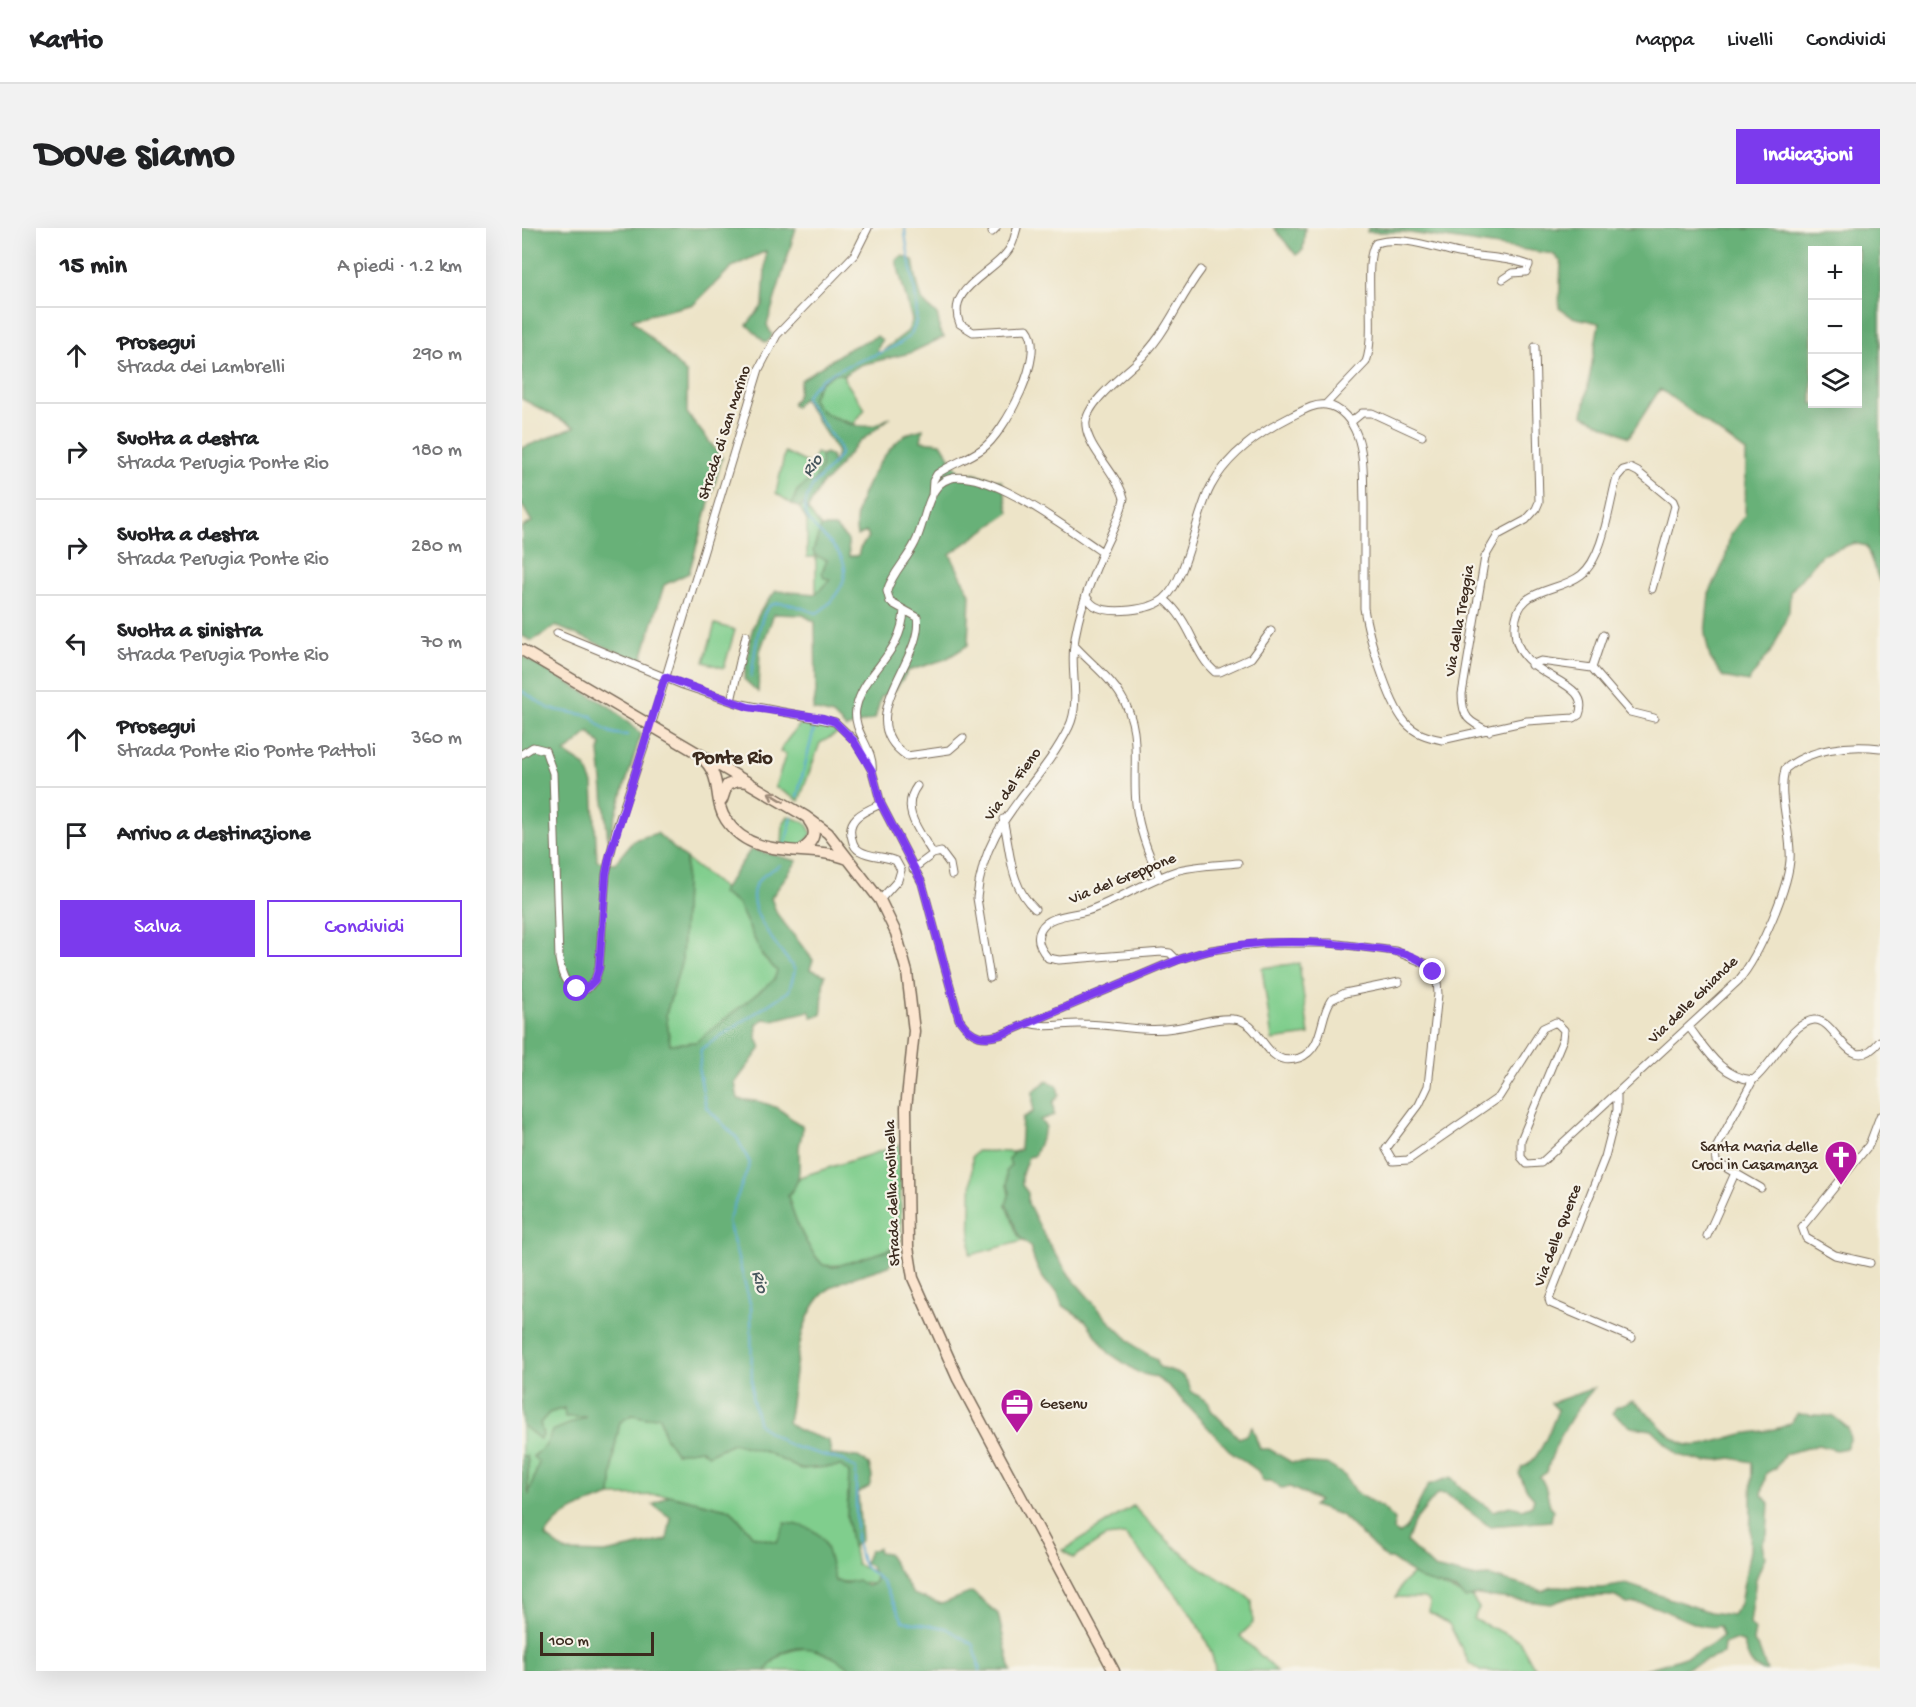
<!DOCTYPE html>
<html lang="it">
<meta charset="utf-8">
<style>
:root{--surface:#fff;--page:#f2f2f2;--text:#202124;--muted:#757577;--line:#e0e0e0;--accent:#7c3aed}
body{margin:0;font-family:"Gochi Hand",sans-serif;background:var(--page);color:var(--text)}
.controls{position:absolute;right:18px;top:18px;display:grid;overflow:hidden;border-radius:0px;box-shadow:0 6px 24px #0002}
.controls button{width:54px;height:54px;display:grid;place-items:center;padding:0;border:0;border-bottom:2px solid var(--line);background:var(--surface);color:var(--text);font:30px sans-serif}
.scale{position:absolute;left:18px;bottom:15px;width:114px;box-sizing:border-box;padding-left:6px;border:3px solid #3b2a1e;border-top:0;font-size:16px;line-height:21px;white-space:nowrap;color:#3b2a1e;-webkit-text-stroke:4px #f7f3e8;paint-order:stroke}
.stop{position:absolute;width:18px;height:18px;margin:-14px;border:4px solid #7c3aed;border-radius:50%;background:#fff}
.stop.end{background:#7c3aed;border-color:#fff;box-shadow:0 2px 6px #0008}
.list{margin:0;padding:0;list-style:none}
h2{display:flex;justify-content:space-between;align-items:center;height:78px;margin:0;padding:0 24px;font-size:26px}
h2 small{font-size:20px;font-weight:400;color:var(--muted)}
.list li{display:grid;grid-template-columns:39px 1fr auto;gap:18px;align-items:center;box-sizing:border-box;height:96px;padding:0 24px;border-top:2px solid var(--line)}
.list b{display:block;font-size:22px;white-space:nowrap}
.list p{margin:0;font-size:20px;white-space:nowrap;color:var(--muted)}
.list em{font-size:20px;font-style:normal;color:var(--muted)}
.actions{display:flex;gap:12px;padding:18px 24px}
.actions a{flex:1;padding:14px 0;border:2px solid var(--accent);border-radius:0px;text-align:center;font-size:21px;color:var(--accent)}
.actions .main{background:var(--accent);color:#fff}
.icon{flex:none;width:33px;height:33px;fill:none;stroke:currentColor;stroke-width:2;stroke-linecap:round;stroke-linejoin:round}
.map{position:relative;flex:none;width:1358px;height:1443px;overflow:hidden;border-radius:0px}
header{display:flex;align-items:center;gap:36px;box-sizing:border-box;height:84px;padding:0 30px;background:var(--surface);border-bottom:2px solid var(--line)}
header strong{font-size:28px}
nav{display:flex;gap:33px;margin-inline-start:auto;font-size:21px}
.intro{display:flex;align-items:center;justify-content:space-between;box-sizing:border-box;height:144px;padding:0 36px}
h1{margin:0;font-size:42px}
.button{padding:15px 27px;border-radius:0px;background:var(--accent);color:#fff;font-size:21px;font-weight:700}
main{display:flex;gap:36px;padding:0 36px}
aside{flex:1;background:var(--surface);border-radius:0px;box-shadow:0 6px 24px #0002}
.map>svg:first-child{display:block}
.green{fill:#80ce8d;stroke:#5e7c56;stroke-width:1.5}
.forest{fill:#68b178;stroke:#526e4b;stroke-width:1.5;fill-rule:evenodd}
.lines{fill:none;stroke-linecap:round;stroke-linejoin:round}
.stream{stroke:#5caad5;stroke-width:2}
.minor-casing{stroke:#796b5a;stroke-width:9}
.secondary-casing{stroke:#796b5a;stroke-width:13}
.minor{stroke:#fff;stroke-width:7}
.secondary{stroke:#fbe5cf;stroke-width:10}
.oneway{stroke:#9b8876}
.route{stroke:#7c3aed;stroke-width:8}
.labels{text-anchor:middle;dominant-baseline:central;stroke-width:4.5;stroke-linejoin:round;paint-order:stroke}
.street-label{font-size:16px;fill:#3b2a1e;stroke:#f7f3e8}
.poi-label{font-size:16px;fill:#3b2a1e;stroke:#f7f3e8;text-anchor:end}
.water-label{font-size:18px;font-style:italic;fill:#47575e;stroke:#f7f3e8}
.quarter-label{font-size:20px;font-weight:bold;fill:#3b2a1e;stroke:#f7f3e8}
</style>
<header>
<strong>Kartio</strong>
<nav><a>Mappa</a><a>Livelli</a><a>Condividi</a></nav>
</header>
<div class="intro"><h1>Dove siamo</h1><a class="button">Indicazioni</a></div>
<main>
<aside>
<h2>15 min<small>A piedi · 1.2 km</small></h2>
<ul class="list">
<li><svg class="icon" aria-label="ahead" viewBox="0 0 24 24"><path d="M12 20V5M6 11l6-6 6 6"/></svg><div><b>Prosegui</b><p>Strada dei Lambrelli</p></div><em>290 m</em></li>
<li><svg class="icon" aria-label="right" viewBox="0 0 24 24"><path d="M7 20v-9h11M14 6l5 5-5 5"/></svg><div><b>Svolta a destra</b><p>Strada Perugia Ponte Rio</p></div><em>180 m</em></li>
<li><svg class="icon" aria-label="right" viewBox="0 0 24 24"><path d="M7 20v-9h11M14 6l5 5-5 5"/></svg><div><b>Svolta a destra</b><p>Strada Perugia Ponte Rio</p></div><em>280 m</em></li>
<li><svg class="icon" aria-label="left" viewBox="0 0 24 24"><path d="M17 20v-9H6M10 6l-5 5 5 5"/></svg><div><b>Svolta a sinistra</b><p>Strada Perugia Ponte Rio</p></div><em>70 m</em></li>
<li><svg class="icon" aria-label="ahead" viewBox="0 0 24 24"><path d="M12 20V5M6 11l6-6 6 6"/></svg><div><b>Prosegui</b><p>Strada Ponte Rio Ponte Pattoli</p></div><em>360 m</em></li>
<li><svg class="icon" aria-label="arrive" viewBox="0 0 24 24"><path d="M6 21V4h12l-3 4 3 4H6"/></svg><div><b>Arrivo a destinazione</b></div></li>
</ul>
<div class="actions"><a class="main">Salva</a><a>Condividi</a></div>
</aside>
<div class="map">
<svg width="1358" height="1443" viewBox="0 0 1358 1443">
<rect width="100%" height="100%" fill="#f7f3e8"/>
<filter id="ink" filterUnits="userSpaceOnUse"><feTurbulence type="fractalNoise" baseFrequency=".0167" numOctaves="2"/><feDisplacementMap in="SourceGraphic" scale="12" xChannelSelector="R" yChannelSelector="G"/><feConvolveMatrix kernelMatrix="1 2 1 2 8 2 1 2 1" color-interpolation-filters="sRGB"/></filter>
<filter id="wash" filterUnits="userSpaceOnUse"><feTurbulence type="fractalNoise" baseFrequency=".008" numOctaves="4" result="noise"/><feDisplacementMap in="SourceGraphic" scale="24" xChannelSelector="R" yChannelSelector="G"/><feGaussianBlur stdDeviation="1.35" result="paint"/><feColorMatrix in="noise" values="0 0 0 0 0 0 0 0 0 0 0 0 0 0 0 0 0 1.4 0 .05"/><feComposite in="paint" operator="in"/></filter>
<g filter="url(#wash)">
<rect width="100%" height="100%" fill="#ede4c8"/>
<!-- green -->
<path class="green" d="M313,145L322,147V151L343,181L332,196C315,190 298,188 290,171L297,156Z
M263,224L289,237L294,225L299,227V239L292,255L275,263L270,276L254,265Z
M281,276L299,299L291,323L305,332L309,350L294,366V329H285V293L278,280Z
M193,396L213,402L202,440L182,434Z
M282,492L286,493L290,501L294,500L292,494L302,495L316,505L298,515L277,573L253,559L264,526L258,524C263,511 273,503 282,492Z
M266,588L284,595L290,606L280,618L260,617L261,596Z
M164,631L201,660L199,665L216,676L240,727L255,743L252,753L174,814L148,816L144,786L160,732Z
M777,735L787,807L750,812L740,740Z
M378,917L379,1012C363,1028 323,1040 301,1037C283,1018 273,993 266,968L278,949Z
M455,923L491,924L487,932L489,937L485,957L488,971L484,977C492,989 490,1003 501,1013L448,1027L450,929Z
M42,1180L65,1189L11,1228L17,1234L7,1268C4,1254 8,1242 5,1228H0V1197L18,1211L21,1208L18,1195L27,1185Z
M110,1186L125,1190L138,1187L142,1207L154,1225L178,1221L186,1227L211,1215L244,1224L278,1241L319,1238L327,1245L325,1290L335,1337L351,1343L354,1352L351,1356L313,1353L255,1314L231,1308L209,1282L147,1267L89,1268L92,1223L98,1194Z
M611,1278C634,1303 656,1324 684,1343C700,1353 716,1360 730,1373L731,1395L718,1408L755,1443H693C691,1401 631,1339 603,1307L583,1309L551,1330L541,1322Z
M892,1345C907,1357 928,1357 943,1370L949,1368L957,1380L951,1391L997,1412L1014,1443H958L947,1435L927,1396L907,1384L908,1374L903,1370L874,1369L880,1356Z
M289,1420L320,1433L332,1443H244C256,1424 268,1421 289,1420Z"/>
<!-- forest -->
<path class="forest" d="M0,0H274L245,97L250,107L248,112L243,114L225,97L241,77L244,23L210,39L172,76L110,91L165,146V185L200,230L167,345L142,357L119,434L34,398L10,413L0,408V299L10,294L0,277V220L53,199L0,171Z
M752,0H783L781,22L774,27Z
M846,0L1358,1V355L1344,318L1332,315L1299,327L1268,364L1267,383L1252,419L1226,454L1201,449L1188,430L1183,406L1187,366L1203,332L1208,307L1223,287L1224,224L1138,161L1107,209L1061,187L1077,95L1050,89L1037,80L1039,34L1031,26L881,4H845ZM1290,22H1336V176H1290Z
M380,28L391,32C393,45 395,59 400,71C408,87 418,78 417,102L422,109L388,125L338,137L322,147L313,145L297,156L290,171C297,187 330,200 348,198C355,198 363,192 369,189L333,218L306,252L301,254L285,282L281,276L278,280L270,276L275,263L285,254H292L299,239V227L304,225L309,228L312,238L315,223L281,170L273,179L270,176L275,169L279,152L326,121L355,108L360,112L355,122L358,125L386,103L390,92L374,32Z
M401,201L399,213L419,215L438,246H453L480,253L487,285L428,326L448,366L446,417L424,431L386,443L373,462L359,469L353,491L324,500L311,487L291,482L294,464L293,394L281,387L252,386L238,423L236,464L222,451C228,412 226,393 254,363L294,366L308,351L302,350L300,344L305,332L294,328L291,323L299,299H313L326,312L327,328H336L338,320L347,309L344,304L335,308C328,276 358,226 383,207C388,204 395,203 401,201Z
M0,428L87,478L119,506L86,612L77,524L79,517L67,504L43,525L63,538L71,556L75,633L93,635L112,612L135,605L164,631L160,732L144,786L148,816L174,814L252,752L255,743L240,727L216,676L199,665L229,621L275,633L249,670L255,686L291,732L288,741L303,747C299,761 302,773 299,787L290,789L287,783L251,792L242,791L235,796L234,808L239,820L213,855L216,871C230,873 242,873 255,880C265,885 269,893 280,897C282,907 277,912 277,921C277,940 280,952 266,968C273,993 283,1018 301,1037L312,1039L370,1021L372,1029L367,1038C349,1044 327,1049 310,1059C272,1082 274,1156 266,1194L276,1202L307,1213L309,1227L336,1229L347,1236L350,1249L347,1259L336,1265L339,1312L330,1319L325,1290L327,1245L319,1238L278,1241L244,1224L211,1215L186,1227L178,1221L154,1225L142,1207L138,1188L125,1190L110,1187L98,1194L92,1223L89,1268C60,1278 41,1282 23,1308L45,1324L83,1325L145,1312L149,1290L131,1277L147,1267L209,1282L231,1308L255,1314L263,1295C306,1299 303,1316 313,1353L324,1355L336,1352L345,1358L351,1356L354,1352L349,1338L342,1335L347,1323L356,1320L357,1324L365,1325L391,1366L420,1376L450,1364L476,1386L489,1443H332C303,1421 267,1405 244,1443H0V1228H5C8,1241 3,1254 7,1266L17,1234L11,1229L24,1217L30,1203L64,1189H43L42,1180L27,1185L18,1195L21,1208L18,1211L0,1197Z
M525,853L535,857L537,867L531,874L532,887L518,892L524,899L512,928L506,929L500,946V957L506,965V975L525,1013L548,1048L587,1093L615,1120L635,1132L637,1139C654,1144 664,1144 669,1163L687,1175L689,1182L717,1210L724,1207L730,1199L738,1221H747L769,1234L805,1236L823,1248L833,1264L861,1280L873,1292L871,1302L877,1306L884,1301L906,1257L929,1249L941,1262L971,1283L988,1278L1000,1281L1010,1277L1012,1270L1005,1262L997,1246L1000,1239C1016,1237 1030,1197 1036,1182L1029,1175L1072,1160C1052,1183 1032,1214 1025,1244L1018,1249C1028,1262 1024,1274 1031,1283L1029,1293L967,1298L924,1266H915L892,1294L885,1314L912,1340L951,1349L967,1348L1021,1363L1030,1359L1081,1360L1104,1356L1188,1384L1210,1387L1218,1376L1228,1322L1230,1234L1209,1230L1183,1234L1156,1227L1130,1202L1109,1199L1091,1185L1093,1180L1110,1173C1129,1183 1138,1203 1157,1214C1177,1225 1206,1207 1227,1205C1240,1203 1254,1203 1267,1196C1271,1194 1272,1190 1275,1186L1311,1188L1326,1200L1328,1212L1324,1220L1314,1222L1296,1217L1263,1226L1254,1240L1244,1245L1240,1267L1247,1275L1245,1306L1240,1316L1243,1329L1234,1351L1228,1396L1233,1402L1231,1413L1237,1421L1245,1443C1229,1443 1225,1427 1221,1414L1212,1412L1202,1416L1201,1426L1156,1443H1117C1147,1434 1176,1428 1201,1408L1197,1398C1167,1404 1138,1370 1105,1376L1092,1368L1048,1369L1029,1376L955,1367L943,1370L934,1362L900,1352L869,1331H865L819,1287L791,1278L797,1273L768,1259L759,1260L749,1253H741L736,1243L707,1222L647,1158L633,1149L617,1145L587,1125L563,1092L540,1077L535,1063C519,1055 512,1034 508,1018C488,1005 496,995 484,977L488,964L485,957L484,943L489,937L487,932L491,924L498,922L500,890L511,884V863Z"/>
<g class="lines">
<!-- stream -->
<path class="stream" d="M229,449C232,434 236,384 249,377C261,371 283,382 295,385C305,379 311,372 317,362C342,321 281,306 283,279C285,254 309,244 318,226L317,219L283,170C304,130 381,130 392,100C401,76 383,26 383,0
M0,463L28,481L70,488C80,502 88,507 106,507
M275,569L292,501
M263,617L270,589
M258,637C252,641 243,645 238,651C214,675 259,721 273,742L267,763L179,821L177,844L184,879L215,910L228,935L206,993L229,1079L230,1169L237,1197L266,1217L322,1233L334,1241V1310L339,1331L343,1339L361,1354L381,1393L424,1400L452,1417L458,1443"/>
</g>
</g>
<g filter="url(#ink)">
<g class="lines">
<!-- minor casing -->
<g class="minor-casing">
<path id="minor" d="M470,4L474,0
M804,176L844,134C855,106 840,30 854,15C881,7 912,20 937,25C960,30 985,29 1007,37L1004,44L990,45L981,51
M829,194L840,185H850L900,208
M410,268L411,253L415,246C429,236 446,231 460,221C483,205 525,125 505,101L451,104L438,96C422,59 475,45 489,18C492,13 493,6 495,0
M564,368C566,371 569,376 573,378C588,387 629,382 642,371C666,350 673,287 689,258C707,225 738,204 770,188C780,183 793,175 804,177C820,179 830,194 835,207C843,228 841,253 842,275C842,310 842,345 842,380C846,407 866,474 883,494C893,506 906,509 920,512L1005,493L1052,490L1057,487C1072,448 991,453 993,399C994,358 1034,366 1059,347C1082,329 1087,276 1095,249L1101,242L1108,240L1116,244L1151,273L1153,278L1130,361
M642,371C670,394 671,425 693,444H698L729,430L749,403
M35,405L161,457L215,475L313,494L332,512L344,531L350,543L359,576L400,655L437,791C450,810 462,813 483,805L655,732L689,722L742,715H808L873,723L905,736L915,753L916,766L906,858L897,877L864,921L871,933L886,932L977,869L1021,800L1034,794L1042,802L1041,811L999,912V929L1005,936L1019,935L1216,753C1236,730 1271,653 1268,623C1267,596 1256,568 1263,541C1287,521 1327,516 1358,520
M552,417C567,434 588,449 599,468C621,502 610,538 614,576C617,601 627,628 638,650
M1009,437L1019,433L1070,440L1108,484L1132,490
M1070,440L1081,407
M209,473L224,407
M967,503C947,494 940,490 940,466L963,329L976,307L1004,292L1014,281L1017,274L1013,119
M441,510L427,522L385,528C328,490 403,431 395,389L368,374L365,363C370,345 385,332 393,315C402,298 404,269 418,256C450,226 551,305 580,324
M0,526L11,519L23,522L31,545L37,731C40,749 44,762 65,761L73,752L77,739L84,646L94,602L129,498L237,141L255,107L333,26L346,0
M350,543C353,521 330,504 334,481C341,443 380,428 382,382
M395,558C377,582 399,605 411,626L419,624L428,636L430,647
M481,591C489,623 487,658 513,681
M391,641L411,626
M358,672L376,652L379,642L374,633C363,628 348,629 338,623C334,621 331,616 330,611C323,590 343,583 359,576
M655,732L648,725L640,724L537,732L526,730C519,722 513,711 519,701C526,687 552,687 565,683C597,672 625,652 657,642C676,637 697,637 716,635
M468,750L455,670C462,591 516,562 547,499C559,474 548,444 552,417C556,384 569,352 582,321C589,305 599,288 602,270C595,245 566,221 564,198C561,178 600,148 614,135C646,105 654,75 679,42
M506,795C526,801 541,795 561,796C591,796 622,805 652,800C671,798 692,789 711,791C742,793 741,842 777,830C802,821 797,790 809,772L823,765L877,754
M1167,799C1184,821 1200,850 1231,852C1250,838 1269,794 1292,792C1315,790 1327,852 1358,813
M1231,852L1193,922L1194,934L1239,960
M1095,865V882L1083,929L1027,1071L1028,1075L1110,1110
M1185,1008L1213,945
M1348,1035L1313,1027L1284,1010L1280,999L1347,917L1358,888"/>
</g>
<!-- secondary casing -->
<g class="secondary-casing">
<path id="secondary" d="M0,422L283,588L306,605L358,672L374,705L385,744L392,803L384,880L386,1019L391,1050L436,1151L592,1443
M179,529C202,549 190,571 204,592C233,635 286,615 326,631
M200,572L205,557L216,553L226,554
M278,623C290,615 297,606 287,593"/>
</g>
<!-- minor -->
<use href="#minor" class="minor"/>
<!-- secondary -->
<use href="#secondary" class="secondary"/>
</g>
<!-- one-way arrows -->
<defs><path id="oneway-shaft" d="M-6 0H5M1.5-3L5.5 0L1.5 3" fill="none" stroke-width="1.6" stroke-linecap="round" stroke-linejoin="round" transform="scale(1.5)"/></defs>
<use class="oneway" href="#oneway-shaft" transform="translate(254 569) rotate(-149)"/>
</g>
<g class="lines" filter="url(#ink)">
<!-- route -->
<path class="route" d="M55,761H64L73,752L77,740L84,646L88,626L143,449L226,479L301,490L313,494L332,513L350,543L359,576L400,655L437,791C450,810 462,813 483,805C523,788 562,771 601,755C629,743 656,730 686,723C737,711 789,712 840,719C865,722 895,723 911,744"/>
</g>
<!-- icons -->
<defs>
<g id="church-pin" transform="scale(1.725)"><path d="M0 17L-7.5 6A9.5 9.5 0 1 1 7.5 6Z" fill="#b5179e" stroke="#f7f3e8"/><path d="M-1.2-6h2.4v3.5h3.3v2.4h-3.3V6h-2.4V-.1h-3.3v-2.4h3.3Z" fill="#fff"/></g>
<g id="office-pin" transform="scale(1.725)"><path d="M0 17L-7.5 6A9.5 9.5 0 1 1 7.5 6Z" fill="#b5179e" stroke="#f7f3e8"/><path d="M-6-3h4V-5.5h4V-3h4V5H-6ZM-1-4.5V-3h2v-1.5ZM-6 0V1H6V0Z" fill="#fff"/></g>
</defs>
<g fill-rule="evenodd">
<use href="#church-pin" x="1319" y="929"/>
<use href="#office-pin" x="495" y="1177"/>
</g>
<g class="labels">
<!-- street labels -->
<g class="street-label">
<text transform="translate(204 205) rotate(-72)">Strada di San Marino</text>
<text transform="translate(939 393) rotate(-80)">Via della Treggia</text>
<text transform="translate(492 557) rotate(-54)">Via del Fieno</text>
<text transform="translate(601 652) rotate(-22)">Via del Greppone</text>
<text transform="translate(1172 773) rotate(-44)">Via delle Ghiande</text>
<text transform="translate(372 965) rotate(-92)">Strada della Molinella</text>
<text transform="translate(1037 1008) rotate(-69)">Via delle Querce</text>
</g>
<!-- poi labels -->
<g class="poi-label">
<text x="1296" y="920">Santa Maria delle<tspan x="1296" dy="18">Croci in Casamanza</tspan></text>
<text x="518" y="1177" text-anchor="start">Gesenu</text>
</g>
<!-- water labels -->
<g class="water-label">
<text transform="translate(291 238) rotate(-53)">Rio</text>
<text transform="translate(237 1054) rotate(75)">Rio</text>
</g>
<!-- quarter labels -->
<g class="quarter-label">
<text x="211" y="531">Ponte Rio</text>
</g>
</g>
</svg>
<div class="controls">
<button>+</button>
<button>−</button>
<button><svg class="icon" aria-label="layers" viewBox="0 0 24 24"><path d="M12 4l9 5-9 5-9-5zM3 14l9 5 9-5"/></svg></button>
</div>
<div class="scale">100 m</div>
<div class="stop" style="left:55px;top:761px"></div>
<div class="stop end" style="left:911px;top:744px"></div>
</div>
</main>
